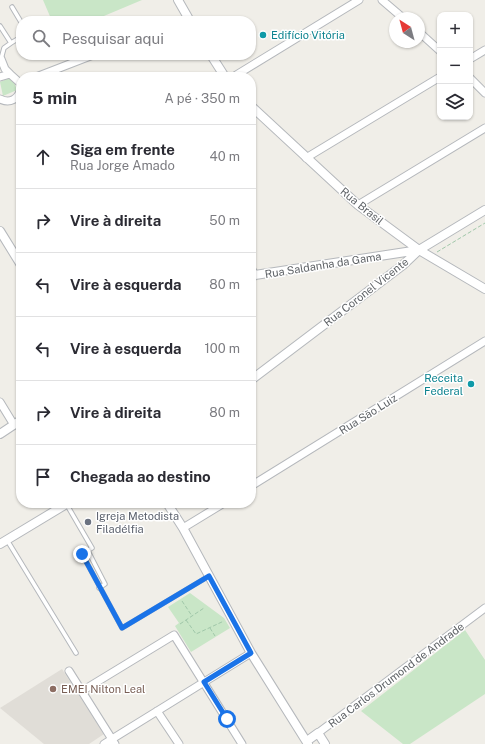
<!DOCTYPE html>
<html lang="pt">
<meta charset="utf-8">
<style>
:root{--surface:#fff;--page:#f7f7f7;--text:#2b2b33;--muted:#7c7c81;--line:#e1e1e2}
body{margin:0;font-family:"Public Sans",sans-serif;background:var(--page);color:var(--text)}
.controls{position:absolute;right:12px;top:12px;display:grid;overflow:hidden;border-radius:8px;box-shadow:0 1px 3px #0004}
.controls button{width:36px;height:36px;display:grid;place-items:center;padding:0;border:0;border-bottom:1px solid var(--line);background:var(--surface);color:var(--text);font:20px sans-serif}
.compass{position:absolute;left:389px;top:12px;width:36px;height:36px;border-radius:50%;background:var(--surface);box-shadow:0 1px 3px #0004;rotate:324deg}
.stop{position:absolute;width:12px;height:12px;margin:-9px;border:3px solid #1a73e8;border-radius:50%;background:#fff}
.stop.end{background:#1a73e8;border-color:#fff;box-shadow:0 1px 4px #0008}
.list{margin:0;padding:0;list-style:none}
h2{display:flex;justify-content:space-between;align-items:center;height:52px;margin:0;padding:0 16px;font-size:17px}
h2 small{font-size:13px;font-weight:400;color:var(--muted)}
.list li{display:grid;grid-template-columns:26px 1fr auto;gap:12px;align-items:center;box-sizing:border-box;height:64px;padding:0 16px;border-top:1px solid var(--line)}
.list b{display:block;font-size:15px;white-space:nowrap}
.list p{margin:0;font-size:13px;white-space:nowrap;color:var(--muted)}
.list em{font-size:13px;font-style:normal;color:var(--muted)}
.icon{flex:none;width:22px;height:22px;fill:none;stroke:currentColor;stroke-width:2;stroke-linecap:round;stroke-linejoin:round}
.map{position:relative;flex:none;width:485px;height:744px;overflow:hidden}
.search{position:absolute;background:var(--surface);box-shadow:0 1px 3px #0004;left:16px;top:16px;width:240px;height:44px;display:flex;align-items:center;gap:10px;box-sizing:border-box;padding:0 14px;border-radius:16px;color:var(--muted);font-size:15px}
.panel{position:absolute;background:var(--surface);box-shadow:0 1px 3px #0004;left:16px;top:72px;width:240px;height:436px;border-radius:16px}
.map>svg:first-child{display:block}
.education{fill:#e0ddd7}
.green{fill:#c9e6c7}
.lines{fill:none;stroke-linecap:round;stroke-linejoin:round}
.service-casing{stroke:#b5b8bc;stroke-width:5.5}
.minor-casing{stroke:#b5b8bc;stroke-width:9}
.tertiary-casing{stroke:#b5b8bc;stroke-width:10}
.path{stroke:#a0c7a9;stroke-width:1;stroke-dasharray:4 2;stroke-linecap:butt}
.service{stroke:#fff;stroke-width:3.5}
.minor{stroke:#fff;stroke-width:7}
.tertiary{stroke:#fff;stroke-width:8}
.route{stroke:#1a73e8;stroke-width:5}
.culture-dot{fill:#0f9aa8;stroke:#fff;stroke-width:1.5}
.worship-dot{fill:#6b7280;stroke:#fff;stroke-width:1.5}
.education-dot{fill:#8d6e63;stroke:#fff;stroke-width:1.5}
.labels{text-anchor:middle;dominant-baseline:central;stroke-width:3;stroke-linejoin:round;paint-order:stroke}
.culture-label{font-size:11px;fill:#0d838f;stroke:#fff;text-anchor:start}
.street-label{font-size:11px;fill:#5f6367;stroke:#fff}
.worship-label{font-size:11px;fill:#5b616d;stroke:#fff;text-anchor:start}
.education-label{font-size:11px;fill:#785e54;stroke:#fff;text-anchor:start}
</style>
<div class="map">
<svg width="485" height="744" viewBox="0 0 485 744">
<rect width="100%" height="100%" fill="#f0eee8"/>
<!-- education -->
<path class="education" d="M62,669L104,734L89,744H44L0,708Z"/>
<!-- green -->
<path class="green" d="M43,0H142L92,21H52Z
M12,77L17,90L3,96L0,82Z
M190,593L224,618L230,628L191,652L175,626L179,623L168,607Z
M465,630L485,660V694L410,744H403L361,711Z"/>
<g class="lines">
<!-- service casing -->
<g class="service-casing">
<path id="service" d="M12,7L21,22
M0,26L11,43L4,48L1,59
M11,43L21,37
M67,505L92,548L82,554L122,628L209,576
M7,540L76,653
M88,551L105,584L99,588"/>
</g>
<!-- minor casing -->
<g class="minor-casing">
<path id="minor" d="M382,0L403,18
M419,32L440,51
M1,59L5,69L10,74
M470,59L485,50
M0,77L10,74L20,83L21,87
M36,77L93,55
M233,77L359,0
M470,78L485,93
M0,99C10,104 19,99 21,88
M306,158L440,77
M358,205L485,128
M251,268L255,275
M0,402L14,425
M251,486L485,341
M183,528L224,503
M69,671L115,744
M82,691L174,635L242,744
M157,711L179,744
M318,733L485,608
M104,744L251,653"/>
</g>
<!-- tertiary casing -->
<g class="tertiary-casing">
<path id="tertiary" d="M178,0L190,21
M211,55L225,77
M251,106L358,205L419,250L485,289
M0,231L21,265
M251,278L255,275L419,250
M251,380L403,265L419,250L485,210
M0,434L21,420
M167,503L183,528L251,653L308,744
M0,544L68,503
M307,741L318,733L325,744"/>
</g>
<!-- path -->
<path class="path" d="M437,252L485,223
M182,601L192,616
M186,620L196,634L224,621
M180,624L204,608
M210,628L215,636"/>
<!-- service -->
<use href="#service" class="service"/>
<!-- minor -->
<use href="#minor" class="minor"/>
<!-- tertiary -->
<use href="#tertiary" class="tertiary"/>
</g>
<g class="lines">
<!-- route -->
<path class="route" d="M82,554L122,628L209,576L251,653L204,682L227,719"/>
</g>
<!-- markers -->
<g class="culture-dot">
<circle cx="263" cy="35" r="4"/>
<circle cx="471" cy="384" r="4"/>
</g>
<circle class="worship-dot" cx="88" cy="522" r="4"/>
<circle class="education-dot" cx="53" cy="689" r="4"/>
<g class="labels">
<!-- culture labels -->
<g class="culture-label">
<text x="271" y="35">Edifício Vitória</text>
<text x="463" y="378" text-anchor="end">Receita<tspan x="463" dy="13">Federal</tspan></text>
</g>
<!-- street labels -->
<g class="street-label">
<text transform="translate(362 206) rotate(39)">Rua Brasil</text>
<text transform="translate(323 265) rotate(-9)">Rua Saldanha da Gama</text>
<text transform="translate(366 292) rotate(-38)">Rua Coronel Vicente</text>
<text transform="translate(368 414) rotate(-32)">Rua São Luiz</text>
<text transform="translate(396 675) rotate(-37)">Rua Carlos Drumond de Andrade</text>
</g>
<!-- worship labels -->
<g class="worship-label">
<text x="96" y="516">Igreja Metodista<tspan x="96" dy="13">Filadélfia</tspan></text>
</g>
<!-- education labels -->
<g class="education-label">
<text x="61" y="689">EMEI Nilton Leal</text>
</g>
</g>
</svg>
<div class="controls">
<button>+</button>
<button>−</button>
<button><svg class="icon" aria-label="layers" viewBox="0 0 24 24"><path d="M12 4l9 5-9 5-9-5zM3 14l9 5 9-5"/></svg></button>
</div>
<svg class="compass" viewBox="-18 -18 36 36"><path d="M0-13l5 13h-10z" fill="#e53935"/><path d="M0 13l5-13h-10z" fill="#7c7c81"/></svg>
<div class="stop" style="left:227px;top:719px"></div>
<div class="stop end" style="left:82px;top:554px"></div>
<div class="search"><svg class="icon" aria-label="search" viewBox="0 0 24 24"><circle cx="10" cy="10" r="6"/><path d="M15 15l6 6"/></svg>Pesquisar aqui</div>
<section class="panel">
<h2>5 min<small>A pé · 350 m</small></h2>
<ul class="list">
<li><svg class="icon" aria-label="ahead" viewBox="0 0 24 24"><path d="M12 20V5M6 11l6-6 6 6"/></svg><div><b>Siga em frente</b><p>Rua Jorge Amado</p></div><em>40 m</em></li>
<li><svg class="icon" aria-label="right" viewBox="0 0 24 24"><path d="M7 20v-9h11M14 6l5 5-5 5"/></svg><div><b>Vire à direita</b></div><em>50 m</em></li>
<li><svg class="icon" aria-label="left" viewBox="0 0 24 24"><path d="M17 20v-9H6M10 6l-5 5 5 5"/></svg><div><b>Vire à esquerda</b></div><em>80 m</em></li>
<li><svg class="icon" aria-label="left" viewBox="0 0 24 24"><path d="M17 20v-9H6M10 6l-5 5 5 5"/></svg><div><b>Vire à esquerda</b></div><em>100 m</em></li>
<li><svg class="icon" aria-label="right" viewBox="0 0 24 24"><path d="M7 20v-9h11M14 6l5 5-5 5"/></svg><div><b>Vire à direita</b></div><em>80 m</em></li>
<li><svg class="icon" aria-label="arrive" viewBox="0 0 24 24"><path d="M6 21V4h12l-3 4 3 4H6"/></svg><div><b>Chegada ao destino</b></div></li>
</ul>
</section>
</div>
